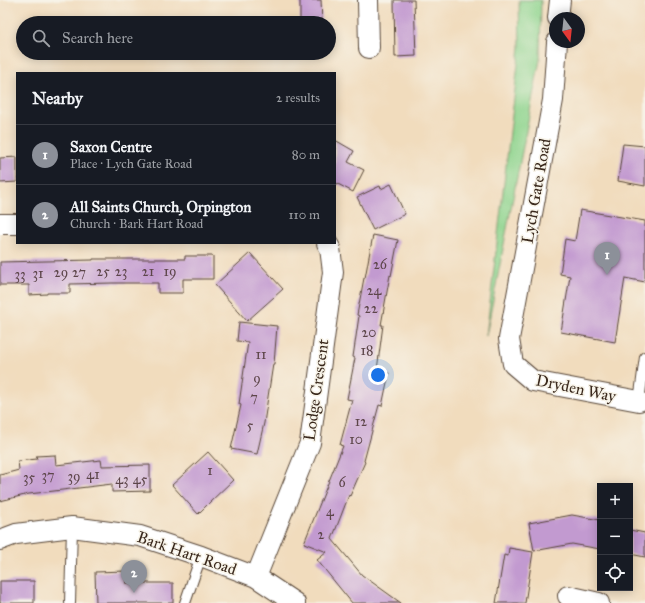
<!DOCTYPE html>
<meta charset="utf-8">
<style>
:root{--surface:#171b24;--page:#242831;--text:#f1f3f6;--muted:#9ea1a6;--line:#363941;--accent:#8c9099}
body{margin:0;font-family:"IM FELL Great Primer",serif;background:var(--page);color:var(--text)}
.controls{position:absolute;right:12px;bottom:12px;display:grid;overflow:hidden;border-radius:0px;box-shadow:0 2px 10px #0003}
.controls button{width:36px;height:36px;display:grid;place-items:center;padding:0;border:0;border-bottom:1px solid var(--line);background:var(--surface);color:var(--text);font:20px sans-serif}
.compass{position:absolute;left:549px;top:12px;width:36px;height:36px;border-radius:50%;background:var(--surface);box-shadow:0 2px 10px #0003;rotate:165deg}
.you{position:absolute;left:378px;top:375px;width:14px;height:14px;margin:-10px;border:3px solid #fff;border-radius:50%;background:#1a73e8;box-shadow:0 0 0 6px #1a73e833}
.badge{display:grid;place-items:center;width:26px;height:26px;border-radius:50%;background:var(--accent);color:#fff;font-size:13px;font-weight:700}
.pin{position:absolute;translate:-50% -33px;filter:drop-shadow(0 1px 2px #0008)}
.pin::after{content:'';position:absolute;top:21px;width:14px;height:12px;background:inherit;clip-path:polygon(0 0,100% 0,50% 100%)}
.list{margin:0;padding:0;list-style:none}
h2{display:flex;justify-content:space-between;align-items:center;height:52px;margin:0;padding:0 16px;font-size:17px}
h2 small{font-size:13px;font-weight:400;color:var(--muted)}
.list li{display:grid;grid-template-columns:26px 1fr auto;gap:12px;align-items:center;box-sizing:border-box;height:60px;padding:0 16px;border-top:1px solid var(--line)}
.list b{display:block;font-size:15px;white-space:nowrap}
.list p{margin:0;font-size:13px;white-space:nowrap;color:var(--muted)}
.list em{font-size:13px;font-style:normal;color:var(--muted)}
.icon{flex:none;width:22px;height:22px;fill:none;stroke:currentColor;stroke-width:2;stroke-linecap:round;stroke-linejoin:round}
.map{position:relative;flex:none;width:645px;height:603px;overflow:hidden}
.search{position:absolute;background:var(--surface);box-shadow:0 2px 10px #0003;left:16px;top:16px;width:320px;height:44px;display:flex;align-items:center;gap:10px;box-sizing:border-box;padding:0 14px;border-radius:22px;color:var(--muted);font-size:15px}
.panel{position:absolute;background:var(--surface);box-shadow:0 2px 10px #0003;left:16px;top:72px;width:320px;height:172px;border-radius:0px}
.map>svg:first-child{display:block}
.green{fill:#8fd48e;stroke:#657f56}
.building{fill:#c29ad0}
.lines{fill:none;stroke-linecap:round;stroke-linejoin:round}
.service-casing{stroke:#564536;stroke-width:12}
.minor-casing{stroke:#564536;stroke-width:22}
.service{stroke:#fff;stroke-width:10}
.minor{stroke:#fff;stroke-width:20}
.labels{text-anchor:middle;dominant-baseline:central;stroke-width:3;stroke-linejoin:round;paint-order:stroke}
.number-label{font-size:14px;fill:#5d464a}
.street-label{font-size:16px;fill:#3b2a1e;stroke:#f7f3e8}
</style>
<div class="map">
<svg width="645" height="603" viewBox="0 0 645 603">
<rect width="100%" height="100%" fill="#f7f3e8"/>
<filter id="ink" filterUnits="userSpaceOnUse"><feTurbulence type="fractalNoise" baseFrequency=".025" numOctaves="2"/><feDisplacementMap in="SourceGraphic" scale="8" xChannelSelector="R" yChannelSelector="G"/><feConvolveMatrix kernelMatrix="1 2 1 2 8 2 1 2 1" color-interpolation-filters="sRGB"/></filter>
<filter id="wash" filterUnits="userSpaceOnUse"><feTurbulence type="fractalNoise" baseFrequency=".012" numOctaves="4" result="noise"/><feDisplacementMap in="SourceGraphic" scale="16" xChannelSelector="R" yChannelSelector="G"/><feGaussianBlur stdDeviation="0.9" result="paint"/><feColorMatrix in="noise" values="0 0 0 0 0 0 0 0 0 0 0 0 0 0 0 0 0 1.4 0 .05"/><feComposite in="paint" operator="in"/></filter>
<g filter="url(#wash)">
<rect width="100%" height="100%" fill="#f1dcbd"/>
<!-- green -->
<path class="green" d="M519,0H541L540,60L486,336L520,47Z"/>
<g id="blocks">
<!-- building -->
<path class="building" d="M300,0H321L322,23H300Z
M394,0H414L416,56L395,57Z
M335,140L354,151L348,162L364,170L353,192L336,183L335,186Z
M623,144L645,146V186L618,181Z
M17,157V182L0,183V158Z
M391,184L405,214L373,230L357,197L380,186L381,189Z
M580,210L645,221V282L625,278L615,342L561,332L570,276L560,274L565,239L575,241Z
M373,235L398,240L391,276L390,275L381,325H383L377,370L389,373L382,406L379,405L364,461L365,462L350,496L349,495L332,539L362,575L401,603H352L317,560L327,552L304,543L343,446L340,445L352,400L347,399L355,358L353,357L359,316L357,315L364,278H365Z
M250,253L283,289L247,321L215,285Z
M185,256H213V279H183V293H158V283H112L70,284V293H47V294L29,295V285H0V262L93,260V259H185Z
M239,322L277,326L274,364H273L264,423L257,454L231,449L241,405L239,404L248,342L237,341Z
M208,452L233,480L209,503L198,514L172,485Z
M55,455L56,465L101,460L102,466L150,465V491L112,492V484L29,494L0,501V475L19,470L18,461L37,459L36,456Z
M572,515L600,520V549L572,544L534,551L529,523Z
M630,530L645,533V557L630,554Z
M509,548L533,552L525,603H496L504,555L508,556Z
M126,571V583H173V603H96L95,572Z
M0,581H34V603H0Z"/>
</g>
</g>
<g filter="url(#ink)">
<use href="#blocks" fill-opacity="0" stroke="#564536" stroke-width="1"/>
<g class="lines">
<!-- service casing -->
<g class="service-casing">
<path id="service" d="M643,402L639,401L645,357
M70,603L72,527
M185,603L201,556"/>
</g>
<!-- minor casing -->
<g class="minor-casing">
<path id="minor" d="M368,0L369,48
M558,18L560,0
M557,42L553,100L509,339L513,364L533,381L639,401
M0,224H17
M0,540L16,534L72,527L140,536L201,556L256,577L295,603
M256,577L310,443L333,272L330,248L327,243
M568,596L599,603"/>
</g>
<!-- service -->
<use href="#service" class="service"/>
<!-- minor -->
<use href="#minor" class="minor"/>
</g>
</g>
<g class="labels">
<!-- number labels -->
<g class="number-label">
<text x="380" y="264">26</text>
<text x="103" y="271">25</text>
<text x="121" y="271">23</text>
<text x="148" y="271">21</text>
<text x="170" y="271">19</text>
<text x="61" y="272">29</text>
<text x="79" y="272">27</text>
<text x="38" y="273">31</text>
<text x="20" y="274">33</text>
<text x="374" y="290">24</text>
<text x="371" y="308">22</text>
<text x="369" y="332">20</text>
<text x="367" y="350">18</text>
<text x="261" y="354">11</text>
<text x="257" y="378">9</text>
<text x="254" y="397">7</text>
<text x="361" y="421">12</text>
<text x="250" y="425">5</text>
<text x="356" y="439">10</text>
<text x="210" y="470">1</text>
<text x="93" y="474">41</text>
<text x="48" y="475">37</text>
<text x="74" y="476">39</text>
<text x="29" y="477">35</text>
<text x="122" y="479">43</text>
<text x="140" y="479">45</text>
<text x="342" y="482">6</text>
<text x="330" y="511">4</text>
<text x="321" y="534">2</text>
</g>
<!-- street labels -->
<g class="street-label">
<text transform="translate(536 191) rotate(-80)">Lych Gate Road</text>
<text transform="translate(576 388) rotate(12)">Dryden Way</text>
<text transform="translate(316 390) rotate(-82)">Lodge Crescent</text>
<text transform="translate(187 553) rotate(19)">Bark Hart Road</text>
</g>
</g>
</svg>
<div class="controls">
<button>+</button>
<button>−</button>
<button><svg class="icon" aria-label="locate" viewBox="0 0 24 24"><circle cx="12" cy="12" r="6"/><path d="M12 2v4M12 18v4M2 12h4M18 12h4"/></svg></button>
</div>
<svg class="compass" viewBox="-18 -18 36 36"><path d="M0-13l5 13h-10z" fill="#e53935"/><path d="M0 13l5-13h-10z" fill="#9ea1a6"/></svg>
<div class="you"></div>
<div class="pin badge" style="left:607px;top:275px">1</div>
<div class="pin badge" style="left:134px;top:593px">2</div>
<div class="search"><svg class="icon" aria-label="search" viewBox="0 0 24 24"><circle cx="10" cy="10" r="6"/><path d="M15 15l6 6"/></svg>Search here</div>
<section class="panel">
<h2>Nearby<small>2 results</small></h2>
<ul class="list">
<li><span class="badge">1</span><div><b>Saxon Centre</b><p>Place · Lych Gate Road</p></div><em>80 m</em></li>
<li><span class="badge">2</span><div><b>All Saints Church, Orpington</b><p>Church · Bark Hart Road</p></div><em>110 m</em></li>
</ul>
</section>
</div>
